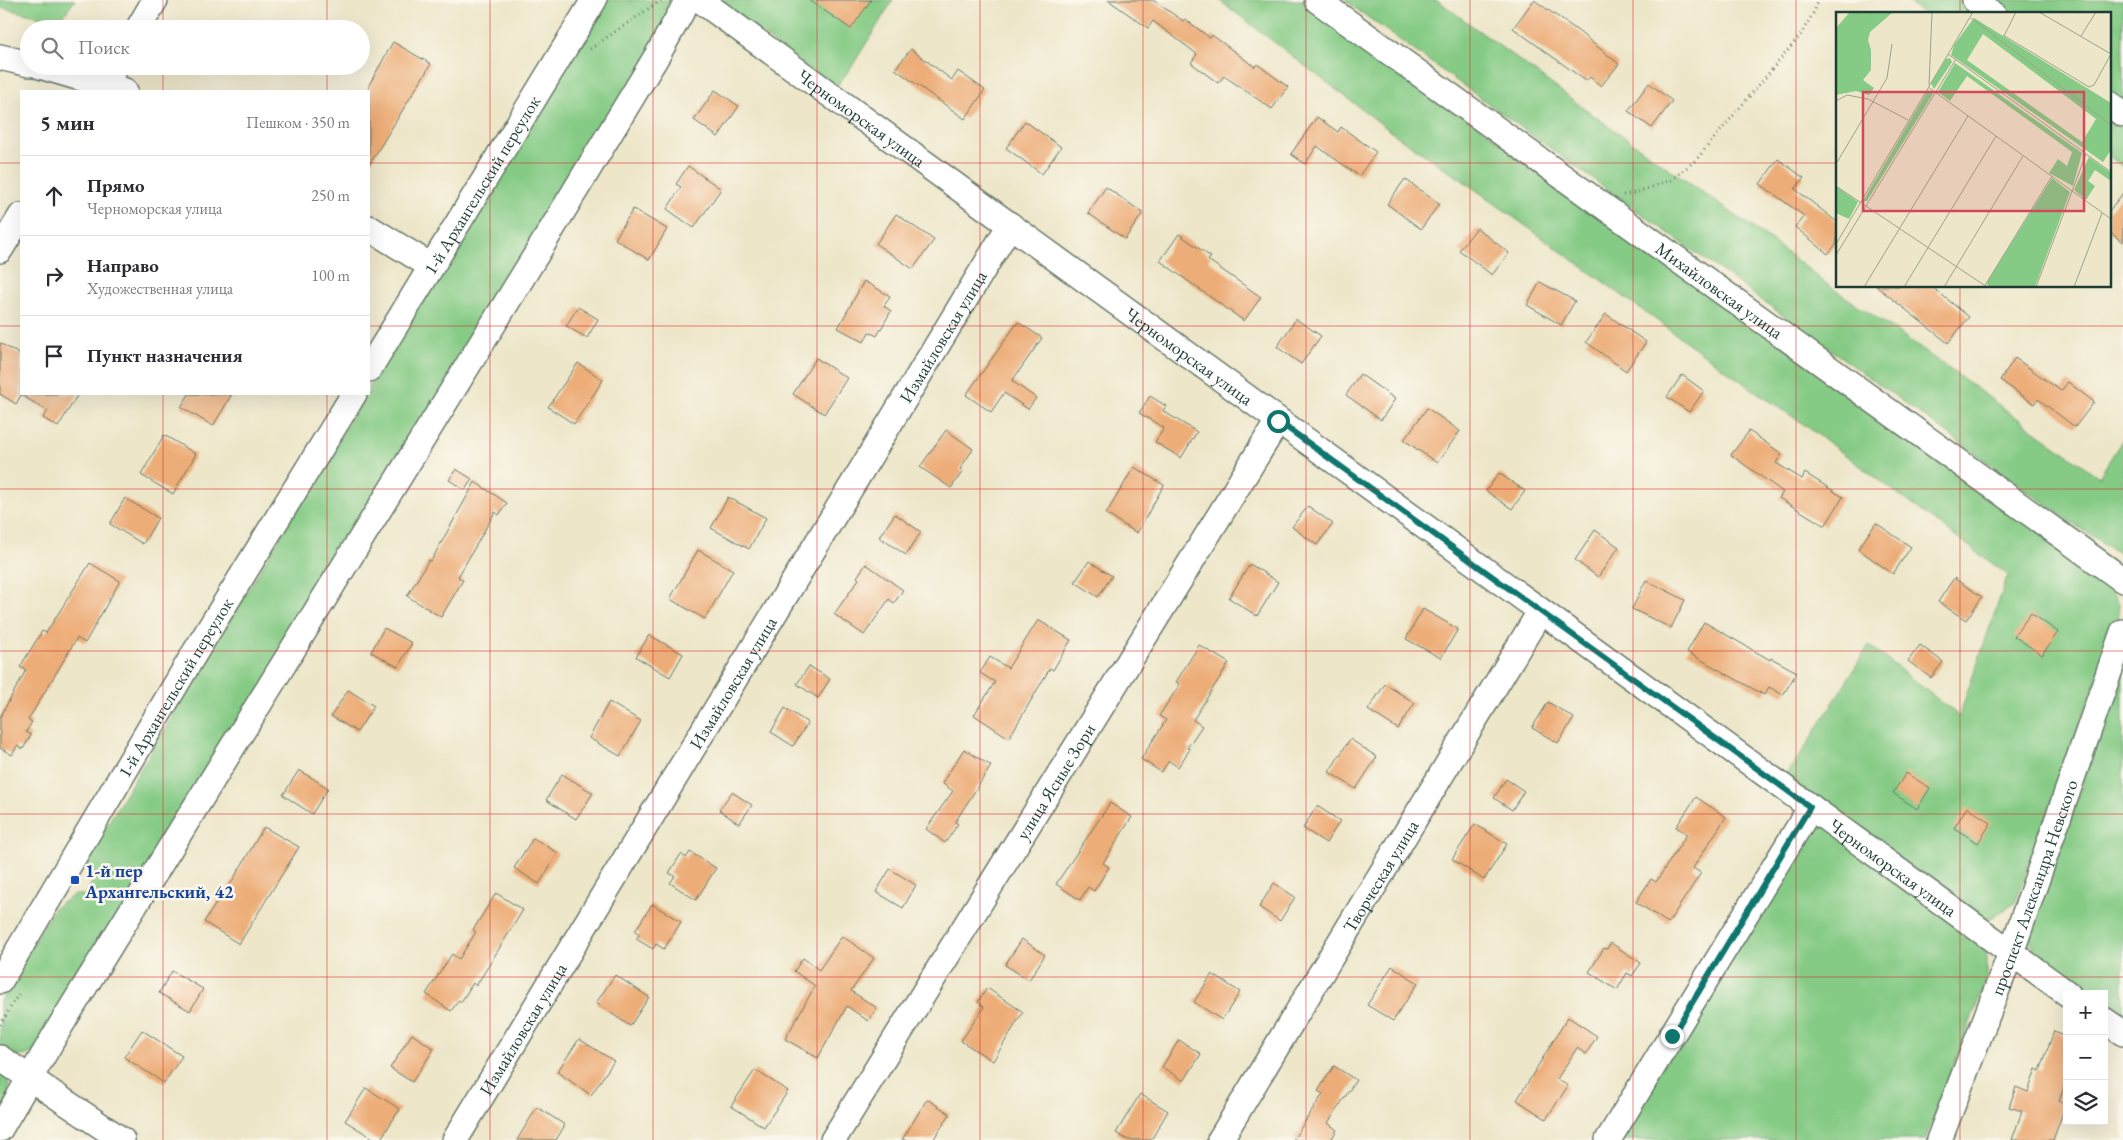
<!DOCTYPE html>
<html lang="ru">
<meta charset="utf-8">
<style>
:root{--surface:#fff;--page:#f2f2f3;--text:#2b2b33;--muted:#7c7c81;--line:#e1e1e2}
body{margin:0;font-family:"EB Garamond",serif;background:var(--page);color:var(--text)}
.controls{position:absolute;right:15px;bottom:15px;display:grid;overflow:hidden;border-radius:0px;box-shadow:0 5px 20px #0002}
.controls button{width:45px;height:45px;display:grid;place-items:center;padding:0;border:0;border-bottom:1px solid var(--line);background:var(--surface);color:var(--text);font:25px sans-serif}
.stop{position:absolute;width:15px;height:15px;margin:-11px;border:4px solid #0f766e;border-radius:50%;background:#fff}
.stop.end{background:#0f766e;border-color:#fff;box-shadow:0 1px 5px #0008}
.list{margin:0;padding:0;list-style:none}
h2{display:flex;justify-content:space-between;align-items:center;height:65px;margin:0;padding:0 20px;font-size:21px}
h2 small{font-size:16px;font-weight:400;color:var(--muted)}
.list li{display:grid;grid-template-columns:32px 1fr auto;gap:15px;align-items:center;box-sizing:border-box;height:80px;padding:0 20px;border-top:1px solid var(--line)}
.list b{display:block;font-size:19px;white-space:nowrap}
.list p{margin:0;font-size:16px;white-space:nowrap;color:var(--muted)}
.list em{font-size:16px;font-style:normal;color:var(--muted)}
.icon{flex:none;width:28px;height:28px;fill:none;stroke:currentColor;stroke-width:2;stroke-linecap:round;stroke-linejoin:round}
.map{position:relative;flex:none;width:2123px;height:1140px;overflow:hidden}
.search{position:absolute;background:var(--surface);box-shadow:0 5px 20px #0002;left:20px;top:20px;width:350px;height:55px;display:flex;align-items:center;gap:12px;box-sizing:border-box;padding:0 18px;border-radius:28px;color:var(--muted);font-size:19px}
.panel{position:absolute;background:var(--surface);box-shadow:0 5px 20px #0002;left:20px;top:90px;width:350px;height:305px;border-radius:0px}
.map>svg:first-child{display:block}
.green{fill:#85cb85;stroke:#52845c}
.building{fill:#edad78}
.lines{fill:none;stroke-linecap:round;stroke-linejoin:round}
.minor-casing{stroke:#677868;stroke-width:28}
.path{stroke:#677868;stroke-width:3;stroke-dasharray:1 4;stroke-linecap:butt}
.minor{stroke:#fff;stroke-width:25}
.route{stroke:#0f766e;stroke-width:6}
.grid{fill:none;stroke:#d62828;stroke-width:1;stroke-opacity:0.55}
.transit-dot{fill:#1a4fb4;stroke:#fbf7ec;stroke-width:2}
.labels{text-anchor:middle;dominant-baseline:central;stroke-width:5;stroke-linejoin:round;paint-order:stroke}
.street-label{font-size:18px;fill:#1f3d34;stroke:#fbf7ec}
.transit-label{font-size:18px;font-weight:bold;fill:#164399;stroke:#fbf7ec;text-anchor:start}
.inset-road{fill:none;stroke:#9ba28d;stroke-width:1}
.view{fill:#d1495b;fill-opacity:0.15;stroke:#d1495b;stroke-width:2.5}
.inset-edge{fill:none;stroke:#1f3d34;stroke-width:2.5}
</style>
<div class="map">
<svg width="2123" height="1140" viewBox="0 0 2123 1140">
<rect width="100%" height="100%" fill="#fbf7ec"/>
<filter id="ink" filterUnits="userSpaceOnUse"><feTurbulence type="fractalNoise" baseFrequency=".02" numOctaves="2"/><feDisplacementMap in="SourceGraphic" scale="10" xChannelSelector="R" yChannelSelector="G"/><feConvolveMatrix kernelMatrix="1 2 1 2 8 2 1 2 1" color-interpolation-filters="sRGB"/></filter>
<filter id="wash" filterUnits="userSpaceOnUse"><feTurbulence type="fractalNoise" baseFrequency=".0096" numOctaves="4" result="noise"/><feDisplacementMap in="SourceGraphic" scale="20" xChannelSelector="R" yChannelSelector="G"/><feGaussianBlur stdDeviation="1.12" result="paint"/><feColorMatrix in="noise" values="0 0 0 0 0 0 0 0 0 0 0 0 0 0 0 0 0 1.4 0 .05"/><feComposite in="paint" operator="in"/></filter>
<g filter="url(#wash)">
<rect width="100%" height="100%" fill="#ede6c9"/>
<!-- green -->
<path class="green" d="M0,0H75L59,22L0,7Z
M602,0H672L671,21L40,1048C22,1059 19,1058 0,1050V1001L54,908L74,895H86L94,878L87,870L89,855L366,394H369V388Z
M716,0H893L851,68L835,88Z
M1219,0H1304L2027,522L2107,583L2119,604L2117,622L2015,903L1991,918L1967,911L1783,777L1800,756L1869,645L1959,716L2008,575L1806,426L1738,379L1465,182L1397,136Z
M1344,0H1437L1596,117L1773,242L1832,288L1895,330L2099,477L2123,439V556L2068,520Z
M1906,0H2123V167L2109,156V14H1924Z
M2123,667V1022L2104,1009V994H2084L2050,969L2036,954L2029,937Z
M1813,827L1831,828L1983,943L1987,958V978L1925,1140H1616Z
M0,1069C16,1083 6,1100 0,1118Z"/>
<g id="blocks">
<!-- building -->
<path class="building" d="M809,0H871L851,29Z
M1108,0H1153L1183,21L1185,19L1210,38L1212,35L1255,67L1257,64L1288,87L1272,109L1224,76L1218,83L1191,63L1197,54L1153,21L1148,28Z
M1534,0L1578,31L1619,64L1601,86L1590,77L1586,81L1513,28Z
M393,42L431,64L369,165V85Z
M911,49L952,80L958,71L985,90L965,119L895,69Z
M1649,83L1672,101L1652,128L1628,111Z
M715,90L739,106L718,137L694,120Z
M1317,117L1338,132L1341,127L1376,152L1359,176L1317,146L1305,164L1291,154Z
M1025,121L1061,147L1042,174L1006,148Z
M1778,159L1804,178L1795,189L1837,222V243L1828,254L1795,227L1804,216L1760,184Z
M688,166L721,189L694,228L667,209L681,187L676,184Z
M1405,179L1439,204L1421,229L1387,204Z
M1106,187L1143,213L1125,239L1088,213Z
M2123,193V242L2109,232V211Z
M633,209L667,229L649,260L615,239Z
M896,214L934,240L913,269L876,244Z
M1477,228L1509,253L1492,275L1459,250Z
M1179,234L1211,257L1208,260L1261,297L1244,321L1160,261Z
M864,281L890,296L884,306L891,311L877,336L869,332L864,342L838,328Z
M1540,282L1575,301L1561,325L1527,305Z
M1876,286H1931L1969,317L1948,343Z
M578,307L598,319L587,338L566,326Z
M1606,314L1646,342L1626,371L1586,342Z
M1296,319L1321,336L1301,364L1277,347Z
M1018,322L1042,338L1012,381L1036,398L1028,409L1004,393L991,412L966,395Z
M0,343L21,355V394H78L58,427L43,418L48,411L21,395L16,404L0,394Z
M816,358L847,378L824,414L793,394Z
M2015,358L2061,391L2068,382L2094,402L2075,427L2038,399L2034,404L2000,380Z
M578,363L603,380L574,424L548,407Z
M1360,374L1395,399L1381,420L1346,395Z
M1682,375L1704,391L1689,412L1667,397Z
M189,394H232L213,426L181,407Z
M1150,396L1166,406L1163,411L1197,432L1181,458L1155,442L1164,428L1139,413Z
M1427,408L1460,431L1437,463L1404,440Z
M946,430L973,449L960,469L963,471L951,488L920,467Z
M1749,431L1782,454L1776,463L1802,479L1805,473L1843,497L1825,526L1779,498L1783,492L1731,455Z
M164,435L196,454L173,494L141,475Z
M1134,467L1164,485L1137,533L1106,514Z
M456,469L472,479L465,490L449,480Z
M1499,473L1525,491L1512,509L1486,491Z
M475,482L507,503L499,515L495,512L458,577L463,580L441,617L407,596L429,560L431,561Z
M728,497L766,518L749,549L711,528Z
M125,498L158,518L143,544L110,524Z
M1308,506L1333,524L1317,545L1292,527Z
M895,514L921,532L906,555L879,537Z
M1876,523L1911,547L1893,574L1858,549Z
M1595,530L1619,547L1598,577L1575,560Z
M698,550L733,570L705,619L670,599Z
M1089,561L1112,576L1098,597L1075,582Z
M90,563L120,581L85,643L77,638L28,720L32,722L26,732L31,735L23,749L17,746L12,755L0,748V717L26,670L20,667L42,631L46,633Z
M866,564L903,590L894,603L889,599L864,635L834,614L859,579L857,577Z
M1250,564L1278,582L1257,616L1229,598Z
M1954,578L1982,597L1966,620L1938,602Z
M1646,580L1685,600L1671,628L1632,609Z
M1423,609L1458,629L1441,658L1406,639Z
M2031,613L2058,632L2042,655L2014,636Z
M1038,620L1071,640L1053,670L1050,668L1009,738L974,715L995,682L980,673L990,657L1008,668Z
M1704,622L1770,660L1771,658L1797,672L1783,695L1769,687L1764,695L1687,652Z
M384,628L412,643L398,667L371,652Z
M649,635L683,654L670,677L636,657Z
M1199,645L1229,663L1193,720L1202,726L1187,748L1190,749L1178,767L1169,761L1161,772L1141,759L1166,720L1159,716L1180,684L1176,682Z
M1920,645L1943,662L1931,678L1908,661Z
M809,666L830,679L818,698L797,684Z
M1385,684L1415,703L1398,729L1368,710Z
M348,690L374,706L357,732L331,716Z
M609,702L641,721L620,756L589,738Z
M1548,702L1574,718L1558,743L1532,728Z
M785,708L808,723L793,746L771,732Z
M1350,739L1377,757L1356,789L1329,772Z
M964,749L991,766L955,822L958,824L945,843L926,829L953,791L942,783Z
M299,770L328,788L312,814L283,795Z
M1906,773L1930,788L1917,809L1893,793Z
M562,774L593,793L576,819L546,800Z
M1506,779L1524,791L1512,810L1494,798Z
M732,792L752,805L739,824L719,810Z
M1696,797L1726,817L1693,868L1701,873L1668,923L1636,902L1651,879L1656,882L1687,834L1676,827Z
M1110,803L1132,817L1103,863L1109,867L1094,891L1088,887L1080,900L1056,884Z
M1317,806L1340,821L1326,843L1303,828Z
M1967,807L1991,823L1978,843L1954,828Z
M1475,824L1507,844L1484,880L1452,859Z
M264,827L299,847L239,944L204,922L222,894L224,895Z
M533,838L558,853L539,884L514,868Z
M690,852L716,868L696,900L670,883L675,876L669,873L681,854L686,858Z
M890,869L916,885L903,908L876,892Z
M1274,883L1295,897L1280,921L1259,907Z
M496,893L523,910L476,986L473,983L461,1002L459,1000L451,1011L426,994L452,954L459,959L476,932L473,930Z
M652,904L681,922L664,949L656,944L653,949L636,939L640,934L635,931Z
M842,936L874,958L851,991L877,1008L868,1021L847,1006L818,1058L785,1039L815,986L794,971L803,958L819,970Z
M1022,939L1045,955L1029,980L1005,965Z
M1611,943L1641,963L1632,976L1627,973L1617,990L1589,972L1604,948L1607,949Z
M1392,966L1418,983L1393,1021L1367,1005Z
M172,971L203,989L190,1011L159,993Z
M1212,974L1240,992L1222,1020L1194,1002Z
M615,975L649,997L630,1026L596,1003Z
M987,988L1023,1012L993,1061L961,1041L984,1007L978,1002Z
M1568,1017L1597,1036L1586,1054L1577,1048L1557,1079L1568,1086L1546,1119L1517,1100Z
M142,1030L182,1056L164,1083L124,1057Z
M2054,1031L2067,1036V1078L2059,1101L2066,1104L2053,1140H2012L2022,1111L2009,1107L2016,1087L2028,1092L2036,1069L2040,1071Z
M412,1034L434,1049L412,1082L390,1068Z
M579,1039L614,1061L591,1095L557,1072Z
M1179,1040L1201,1054L1184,1081L1162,1067Z
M1334,1066L1356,1080L1328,1123L1337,1130L1331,1140H1293L1323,1094L1318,1091Z
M755,1070L788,1091L764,1127L731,1106Z
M366,1088L400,1109L380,1140H376L345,1121Z
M1140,1094L1168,1111L1151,1140H1128L1116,1133Z
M927,1099L950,1114L933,1140H902Z
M537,1107L565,1125L556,1140H517Z"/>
</g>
</g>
<g filter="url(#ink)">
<use href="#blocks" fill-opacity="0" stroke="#677868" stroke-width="1"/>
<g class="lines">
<!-- minor casing -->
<g class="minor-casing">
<g id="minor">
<path id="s1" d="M700,0L2068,994"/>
<path id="s2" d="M1317,0L2123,580"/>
<path d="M1975,0L1993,14"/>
<path d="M138,29L155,0"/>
<path d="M0,57L29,64"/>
<path d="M40,66L125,91"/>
<path d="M100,91L116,66"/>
<path d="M2109,104L2123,114"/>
<path d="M369,228L431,266"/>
<path d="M0,250L21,216"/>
<path id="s3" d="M369,369L594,0"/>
<path id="s4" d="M0,981L194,654L354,394"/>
<path d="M2104,1020L2123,1033"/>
<path d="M0,1058L122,1140"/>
<path d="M0,1129L61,1025L544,242L658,54L688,0"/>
<path id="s5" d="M455,1140L1010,225"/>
<path id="s6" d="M833,1140L1278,421"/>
<path id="s7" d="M1220,1140L1540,612"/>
<path d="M1608,1140L1811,807"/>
<path id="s8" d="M1939,1140L2011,953L2123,632"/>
</g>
</g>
<!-- path -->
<path class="path" d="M590,49L661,0
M1623,195L1634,193L1671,180L1696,160L1800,36L1815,10L1817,0
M0,1025L19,993"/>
<!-- minor -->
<use href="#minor" class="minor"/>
</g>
</g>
<g class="lines" filter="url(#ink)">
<!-- route -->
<path class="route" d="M1278,421L1810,807L1672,1036"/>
</g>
<!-- grid -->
<path class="grid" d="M163,0V29M327,0V29M490,0V1140M653,0V1140M817,0V1140M980,0V1140M1143,0V1140M1306,0V1140M1470,0V1140M1633,0V1140M1796,0V1140M1960,0V14M163,66V91M327,66V91M0,163H21M369,163H1837M2109,163H2123M1960,286V1140M0,326H21M369,326H2123M163,394V1140M327,394V1140M0,489H2123M0,651H2123M0,814H2123M0,977H2123"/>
<!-- markers -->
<rect class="transit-dot" x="70" y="875" width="10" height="10" rx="2.5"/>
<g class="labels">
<!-- street labels -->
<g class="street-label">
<text stroke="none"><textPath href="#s1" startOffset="200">Черноморская улица</textPath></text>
<text stroke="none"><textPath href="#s3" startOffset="216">1-й Архангельский переулок</textPath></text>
<text stroke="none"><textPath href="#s2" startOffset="496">Михайловская улица</textPath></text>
<text stroke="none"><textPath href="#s5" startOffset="940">Измайловская улица</textPath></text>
<text stroke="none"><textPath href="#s1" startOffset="605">Черноморская улица</textPath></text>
<text stroke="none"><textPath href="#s5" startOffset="535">Измайловская улица</textPath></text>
<text stroke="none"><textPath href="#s4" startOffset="342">1-й Архангельский переулок</textPath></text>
<text stroke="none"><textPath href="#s6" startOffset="422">улица Ясные Зори</textPath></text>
<text stroke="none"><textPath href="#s1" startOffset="1475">Черноморская улица</textPath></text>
<text stroke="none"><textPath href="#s7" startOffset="309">Творческая улица</textPath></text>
<text stroke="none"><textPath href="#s8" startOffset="270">проспект Александра Невского</textPath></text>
<text stroke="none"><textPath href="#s5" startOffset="130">Измайловская улица</textPath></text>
</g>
<!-- transit labels -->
<g class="transit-label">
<text x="85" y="870">1-й пер<tspan x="85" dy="21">Архангельский, 42</tspan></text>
</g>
</g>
<!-- overview -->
<g transform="translate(1836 12)">
<rect width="275" height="275" fill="#ede6c9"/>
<path d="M14,0H57L34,20L32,28L35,38V58L27,68L38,76L33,83L20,79L0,83V16ZM138,6L275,91V138L267,150L115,43L118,33ZM147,22L260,107L246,130L131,48ZM114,46L116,50L98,77L95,71L110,47ZM119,51L246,141L237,174L213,161L222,147L231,154L236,140L131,64L114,89L102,80ZM92,78L97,82L31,189H27ZM253,145L275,161V169L259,158L252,169L259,174L250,188L238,178ZM216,166L234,180L199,275H152L151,270ZM0,174L22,190L13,207L0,201Z" fill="#85cb85" fill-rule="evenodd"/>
<path class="inset-road" d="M203,0L275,42M135,6L275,113M167,23L253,75L258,73L275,42M168,24L180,0M245,24L260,0M112,42L275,160M93,73L96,0M92,75L275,207M0,89L11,83L32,87L72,108M0,152L51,66L56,32M0,174L151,275M0,232L137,0M0,243L120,47M28,275L132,104M68,275L160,124M108,275L187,144M148,275L216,164M200,275L250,142M238,275L266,201"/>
<path class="view" d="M27,80H248V199H27Z"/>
<rect width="275" height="275" class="inset-edge"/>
</g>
</svg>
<div class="controls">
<button>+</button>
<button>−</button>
<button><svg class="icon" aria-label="layers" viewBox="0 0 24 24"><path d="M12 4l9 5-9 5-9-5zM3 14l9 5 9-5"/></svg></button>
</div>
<div class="stop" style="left:1278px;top:421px"></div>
<div class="stop end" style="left:1672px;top:1036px"></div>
<div class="search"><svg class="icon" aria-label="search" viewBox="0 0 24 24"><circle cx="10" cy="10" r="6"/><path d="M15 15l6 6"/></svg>Поиск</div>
<section class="panel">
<h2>5 мин<small>Пешком · 350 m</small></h2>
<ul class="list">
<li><svg class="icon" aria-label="ahead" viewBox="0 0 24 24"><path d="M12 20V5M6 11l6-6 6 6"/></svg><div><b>Прямо</b><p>Черноморская улица</p></div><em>250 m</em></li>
<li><svg class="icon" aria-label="right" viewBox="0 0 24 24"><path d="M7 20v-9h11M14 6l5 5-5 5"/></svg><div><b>Направо</b><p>Художественная улица</p></div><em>100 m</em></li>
<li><svg class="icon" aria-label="arrive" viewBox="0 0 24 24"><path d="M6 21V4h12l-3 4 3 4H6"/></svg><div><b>Пункт назначения</b></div></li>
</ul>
</section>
</div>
